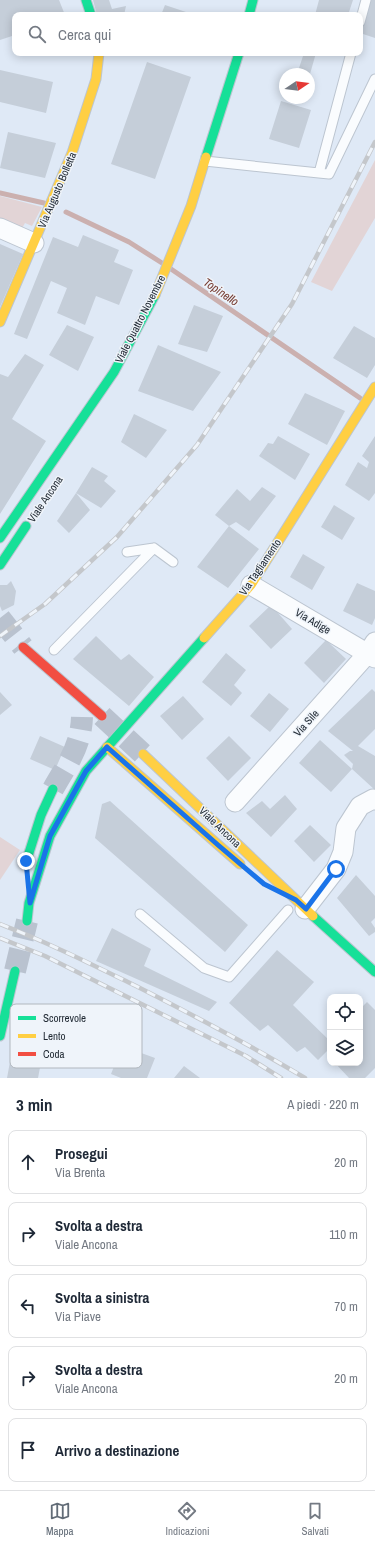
<!DOCTYPE html>
<html lang="it">
<meta charset="utf-8">
<style>
:root{--surface:#fff;--page:#f6f6f7;--text:#1f2937;--muted:#747a83;--line:#e0e1e3;--accent:#626c77}
body{margin:0;font-family:"Archivo Narrow",sans-serif;background:var(--page);color:var(--text)}
.controls{position:absolute;right:12px;bottom:12px;display:grid;overflow:hidden;border-radius:8px;box-shadow:0 2px 10px #0003}
.controls button{width:36px;height:36px;display:grid;place-items:center;padding:0;border:0;border-bottom:1px solid var(--line);background:var(--surface);color:var(--text);font:20px sans-serif}
.compass{position:absolute;left:279px;top:68px;width:36px;height:36px;border-radius:50%;background:var(--surface);box-shadow:0 2px 10px #0003;rotate:77deg}
.stop{position:absolute;width:12px;height:12px;margin:-9px;border:3px solid #1a73e8;border-radius:50%;background:#fff}
.stop.end{background:#1a73e8;border-color:#fff;box-shadow:0 1px 4px #0008}
.list{margin:0;padding:0;list-style:none}
h2{display:flex;justify-content:space-between;align-items:center;height:52px;margin:0;padding:0 16px;font-size:17px}
h2 small{font-size:13px;font-weight:400;color:var(--muted)}
.list li{display:grid;grid-template-columns:26px 1fr auto;gap:12px;align-items:center;box-sizing:border-box;height:64px;margin:0 8px 8px;padding:0 8px;border:1px solid var(--line);border-radius:8px}
.list b{display:block;font-size:15px;white-space:nowrap}
.list p{margin:0;font-size:13px;white-space:nowrap;color:var(--muted)}
.list em{font-size:13px;font-style:normal;color:var(--muted)}
.icon{flex:none;width:22px;height:22px;fill:none;stroke:currentColor;stroke-width:2;stroke-linecap:round;stroke-linejoin:round}
.map{position:relative;flex:none;width:375px;height:1078px;overflow:hidden}
.search{position:absolute;background:var(--surface);box-shadow:0 2px 10px #0003;left:12px;right:12px;top:12px;height:44px;display:flex;align-items:center;gap:10px;box-sizing:border-box;padding:0 14px;border-radius:8px;color:var(--muted);font-size:15px}
.sheet{height:412px;background:var(--surface)}
nav{display:flex;justify-content:space-around;align-items:center;box-sizing:border-box;height:56px;border-top:1px solid var(--line);background:var(--surface);font-size:11px;color:var(--muted)}
nav a{display:grid;justify-items:center;gap:2px}
nav .on{color:var(--accent)}
.map>svg:first-child{display:block}
.green{fill:#e2d4d6}
.lines{fill:none;stroke-linecap:round;stroke-linejoin:round}
.stream{stroke:#cbb0af;stroke-width:5}
.building{fill:#c5ced9}
.secondary-tunnel{stroke:#b9c2cf;stroke-width:22;stroke-dasharray:22 11;stroke-linecap:butt}
.lane-casing{stroke:#bcc5d0;stroke-width:11}
.street-casing{stroke:#bcc5d0;stroke-width:21}
.fast-casing{stroke:#bcc5d0;stroke-width:11}
.slow-casing{stroke:#bcc5d0;stroke-width:11}
.jam-casing{stroke:#bcc5d0;stroke-width:11}
.lane{stroke:#fafcfe;stroke-width:9}
.street{stroke:#fafcfe;stroke-width:19}
.fast{stroke:#16e098;stroke-width:9}
.slow{stroke:#ffcf43;stroke-width:9}
.jam{stroke:#f24e42;stroke-width:9}
.rail-casing{stroke:#c4c7cb;stroke-width:4.5}
.rail{stroke:#eff4fa;stroke-width:3;stroke-dasharray:9;stroke-linecap:butt}
.route{stroke:#1a73e8;stroke-width:5}
.labels{text-anchor:middle;dominant-baseline:central;stroke-width:3;stroke-linejoin:round;paint-order:stroke}
.street-label{font-size:11px;fill:#1f2832;stroke:#eff4fa}
.water-label{font-size:12px;font-style:italic;fill:#773d33;stroke:#eff4fa}
.key{fill:#eff4fa;stroke:#b1b7be;stroke-width:1}
.key-label{font-size:11px;fill:#1f2832}
</style>
<div class="map">
<svg width="375" height="1078" viewBox="0 0 375 1078">
<rect width="100%" height="100%" fill="#dfe9f6"/>
<!-- green -->
<path class="green" d="M375,160V218L332,291L311,282Z
M0,196L42,207L32,226L25,223L20,232L0,223Z
M0,837L20,850L0,880Z"/>
<g class="lines">
<!-- stream -->
<path class="stream" d="M0,193L44,203
M66,212L129,242L162,263
M171,269L360,398"/>
</g>
<!-- building -->
<path class="building" d="M0,0H59L65,15H15V35L0,40Z
M93,0H109L112,9L126,6L124,15H97Z
M319,0H353L348,15H315Z
M369,0H375V38L360,33V28Z
M165,5L195,15H161Z
M304,53H316L310,74H297Z
M147,62L191,77L155,179L111,164Z
M0,70L53,82L46,113L0,102Z
M281,101L311,110L299,148L269,139Z
M8,132L56,143L45,178L0,168Z
M83,235L119,250L114,262L133,270L119,305L96,296L85,325L57,313L67,288L51,281L27,339L14,334L53,237L78,247Z
M0,244L23,254L0,307Z
M194,305L223,316L207,352L178,344Z
M67,325L94,337L78,371L49,355Z
M354,326L375,338V365L367,378L333,358Z
M158,345L221,372L193,411L138,391Z
M25,354L44,365L12,419L46,441L0,514V374L8,377Z
M305,393L345,411L327,445L288,424Z
M134,414L167,430L146,458L121,442Z
M278,436L310,454L295,480L259,456L268,443L273,444Z
M375,436V493L369,501L345,485L358,462L367,468L369,462L362,456Z
M92,467L108,476L104,481L116,491L101,508L76,493Z
M262,487L276,496L249,531L236,522L229,526L215,515L237,489L250,501Z
M76,493L90,510L69,533L57,521Z
M334,505L355,518L342,540L321,527Z
M229,526L259,549L228,588L197,567Z
M303,554L325,567L312,590L290,577Z
M11,581L16,591L14,605L2,611L0,606V585H7Z
M357,583L375,591V618L372,625L343,611Z
M271,605L292,629L271,649L249,626Z
M96,636L121,660L129,654L154,677L129,706L73,659Z
M326,640L346,659L324,683L304,663Z
M226,653L246,670L234,685L242,693L231,706L202,682Z
M372,689L375,692V729L358,746L375,756V790L352,769L353,764L344,755L350,751H353L328,731Z
M0,692L12,705L0,715Z
M269,693L289,709L270,732L250,716Z
M183,696L204,719L182,740L160,716Z
M40,736L65,747L55,770L30,759Z
M229,736L251,758L228,781L206,758Z
M320,740L352,769L331,792L299,763Z
M285,795L297,809L271,837L246,813L262,801L270,809Z
M110,801L248,925L225,952L95,838L102,804Z
M310,825L331,845L314,862L294,841Z
M356,875L375,896V918L371,922L375,928V932L369,936L337,898Z
M112,928L151,949L144,966L217,1002L209,1011L96,961Z
M277,950L314,982L293,1005L330,1041V1048L318,1060L305,1047L297,1052L268,1025L260,1031L229,1003Z
M367,1002L375,1010V1068L365,1078H349L335,1063H360V1037L363,1033L360,1029V1009Z
M122,1046L155,1058L147,1078H121L111,1074Z
M12,1051L42,1057L38,1078H7Z
M184,1066L200,1078H174Z"/>
<g class="lines">
<!-- secondary-tunnel -->
<path class="secondary-tunnel" d="M0,618L23,647
M102,716L143,754
M53,789C67,764 81,747 82,717
M15,971L27,921"/>
<!-- lane casing -->
<g class="lane-casing">
<path id="lane" d="M360,22L366,0
M205,161L319,173L351,53
M319,173L329,174L375,79
M127,552L154,548
M54,650L154,548L173,562
M140,914L204,968L229,977L288,910"/>
</g>
<!-- street casing -->
<g class="street-casing">
<path id="street" d="M0,228L34,243
M251,585L375,658
M235,802L368,653L375,642
M305,909L336,869L343,852L346,828L360,806L373,799L375,800"/>
</g>
<!-- fast casing -->
<g class="fast-casing">
<path id="fast" d="M86,0L91,15
M249,15L253,0
M206,157L239,53
M0,538L114,372L155,295
M0,565L26,526
M28,856L41,815L53,789
M313,916L375,972
M27,921L29,903L50,836L86,771L204,638
M0,1036L15,971"/>
</g>
<!-- slow casing -->
<g class="slow-casing">
<path id="slow" d="M155,295L191,206L206,157
M0,322L72,153L96,79L99,53
M204,638L251,585L375,387
M107,747L240,864
M143,754L313,916"/>
</g>
<!-- jam casing -->
<g class="jam-casing">
<path id="jam" d="M23,647L102,716"/>
</g>
<!-- lane -->
<use href="#lane" class="lane"/>
<!-- street -->
<use href="#street" class="street"/>
<!-- fast -->
<use href="#fast" class="fast"/>
<!-- slow -->
<use href="#slow" class="slow"/>
<!-- jam -->
<use href="#jam" class="jam"/>
<!-- rail casing -->
<g class="rail-casing">
<path id="rail" d="M0,636L45,604L117,537L197,445L292,304L375,142
M0,924C47,942 91,964 136,986C193,1015 250,1045 305,1078
M0,938L45,956L246,1056L281,1078"/>
</g>
<!-- rail -->
<use href="#rail" class="rail"/>
</g>
<g class="lines">
<!-- route -->
<path class="route" d="M26,861L30,903L50,836L86,771L107,747L218,845L264,884L296,900L306,909L336,869"/>
</g>
<g class="labels">
<!-- street labels -->
<g class="street-label">
<text transform="translate(57 190) rotate(-67)">Via Augusto Bolletta</text>
<text transform="translate(140 319) rotate(-63)">Viale Quattro Novembre</text>
<text transform="translate(45 499) rotate(-56)">Viale Ancona</text>
<text transform="translate(260 567) rotate(-56)">Via Tagliamento</text>
<text transform="translate(313 621) rotate(30)">Via Adige</text>
<text transform="translate(306 723) rotate(-48)">Via Sile</text>
<text transform="translate(220 827) rotate(44)">Viale Ancona</text>
</g>
<!-- water labels -->
<g class="water-label">
<text transform="translate(221 292) rotate(34)">Topinello</text>
</g>
</g>
<!-- legend -->
<rect x="10" y="1004" width="132" height="64" rx="6" class="key"/>
<rect x="18" y="1016" width="18" height="4" fill="#16e098"/>
<rect x="18" y="1034" width="18" height="4" fill="#ffcf43"/>
<rect x="18" y="1052" width="18" height="4" fill="#f24e42"/>
<g class="key-label">
<text x="43" y="1022">Scorrevole</text>
<text x="43" y="1040">Lento</text>
<text x="43" y="1058">Coda</text>
</g>
</svg>
<div class="controls">
<button><svg class="icon" aria-label="locate" viewBox="0 0 24 24"><circle cx="12" cy="12" r="6"/><path d="M12 2v4M12 18v4M2 12h4M18 12h4"/></svg></button>
<button><svg class="icon" aria-label="layers" viewBox="0 0 24 24"><path d="M12 4l9 5-9 5-9-5zM3 14l9 5 9-5"/></svg></button>
</div>
<svg class="compass" viewBox="-18 -18 36 36"><path d="M0-13l5 13h-10z" fill="#e53935"/><path d="M0 13l5-13h-10z" fill="#747a83"/></svg>
<div class="stop" style="left:336px;top:869px"></div>
<div class="stop end" style="left:26px;top:861px"></div>
<div class="search"><svg class="icon" aria-label="search" viewBox="0 0 24 24"><circle cx="10" cy="10" r="6"/><path d="M15 15l6 6"/></svg>Cerca qui</div>
</div>
<section class="sheet">
<h2>3 min<small>A piedi · 220 m</small></h2>
<ul class="list">
<li><svg class="icon" aria-label="ahead" viewBox="0 0 24 24"><path d="M12 20V5M6 11l6-6 6 6"/></svg><div><b>Prosegui</b><p>Via Brenta</p></div><em>20 m</em></li>
<li><svg class="icon" aria-label="right" viewBox="0 0 24 24"><path d="M7 20v-9h11M14 6l5 5-5 5"/></svg><div><b>Svolta a destra</b><p>Viale Ancona</p></div><em>110 m</em></li>
<li><svg class="icon" aria-label="left" viewBox="0 0 24 24"><path d="M17 20v-9H6M10 6l-5 5 5 5"/></svg><div><b>Svolta a sinistra</b><p>Via Piave</p></div><em>70 m</em></li>
<li><svg class="icon" aria-label="right" viewBox="0 0 24 24"><path d="M7 20v-9h11M14 6l5 5-5 5"/></svg><div><b>Svolta a destra</b><p>Viale Ancona</p></div><em>20 m</em></li>
<li><svg class="icon" aria-label="arrive" viewBox="0 0 24 24"><path d="M6 21V4h12l-3 4 3 4H6"/></svg><div><b>Arrivo a destinazione</b></div></li>
</ul>
</section>
<nav>
<a class="on"><svg class="icon" aria-label="map" viewBox="0 0 24 24"><path d="M3 6l6-2 6 2 6-2v14l-6 2-6-2-6 2zM9 4v14M15 6v14"/></svg>Mappa</a>
<a><svg class="icon" aria-label="directions" viewBox="0 0 24 24"><path d="M12 3l9 9-9 9-9-9zM9 14v-3h6M13 9l2 2-2 2"/></svg>Indicazioni</a>
<a><svg class="icon" aria-label="saved" viewBox="0 0 24 24"><path d="M7 4h10v16l-5-4-5 4z"/></svg>Salvati</a>
</nav>
